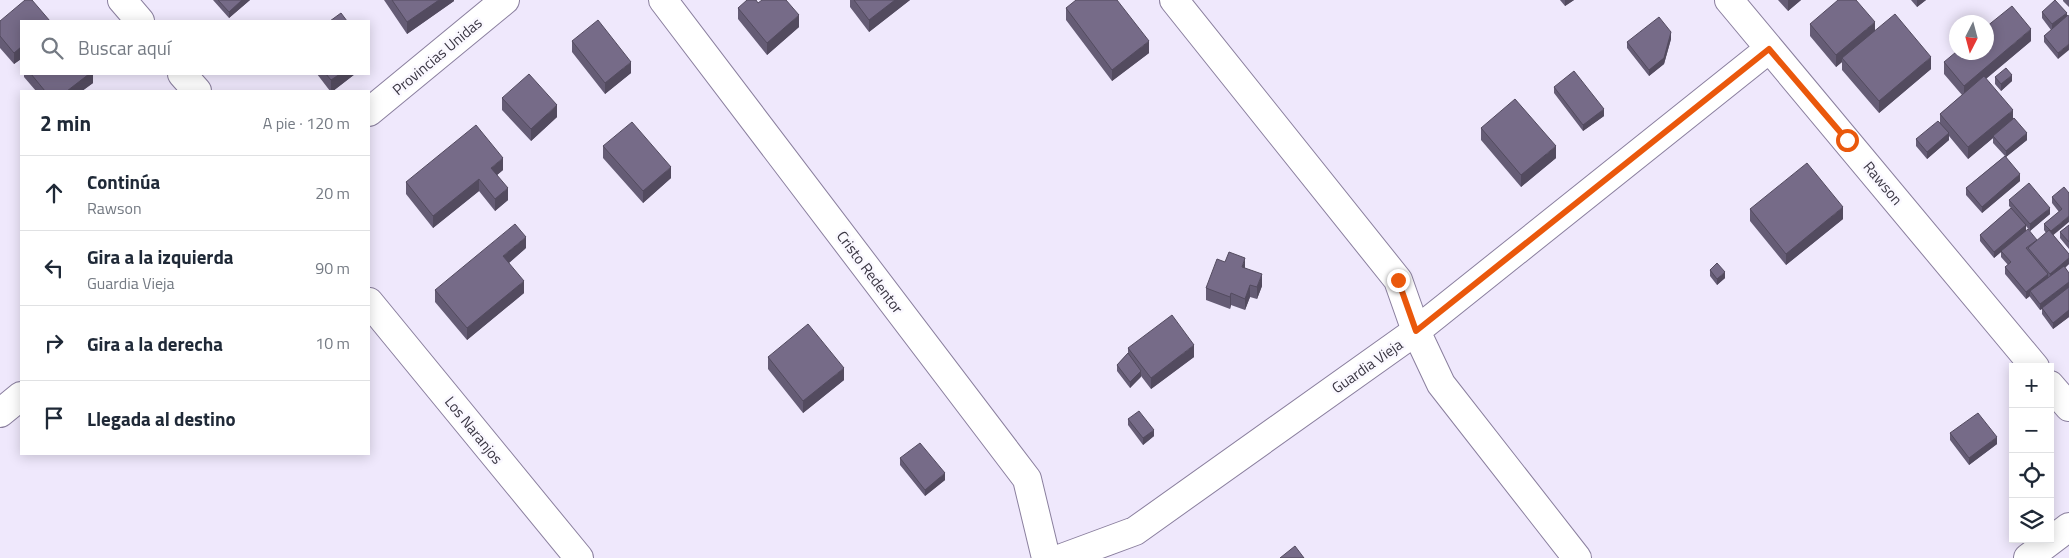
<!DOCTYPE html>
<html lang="es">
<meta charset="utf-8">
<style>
:root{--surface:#fff;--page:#f2f2f3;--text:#1f2937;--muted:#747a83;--line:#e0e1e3}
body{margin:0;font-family:"Titillium Web",sans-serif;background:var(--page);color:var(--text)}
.controls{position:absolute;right:15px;bottom:15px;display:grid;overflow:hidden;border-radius:0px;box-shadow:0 2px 12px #0003}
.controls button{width:45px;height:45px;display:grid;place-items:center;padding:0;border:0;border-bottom:1px solid var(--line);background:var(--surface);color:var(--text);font:25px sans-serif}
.compass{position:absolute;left:1949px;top:15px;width:45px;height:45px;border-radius:50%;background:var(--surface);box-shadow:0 2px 12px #0003;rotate:186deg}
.stop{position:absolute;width:15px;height:15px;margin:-11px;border:4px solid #ea580c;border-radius:50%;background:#fff}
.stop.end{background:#ea580c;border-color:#fff;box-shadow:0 1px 5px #0008}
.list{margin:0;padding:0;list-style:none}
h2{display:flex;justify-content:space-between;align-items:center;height:65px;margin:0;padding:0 20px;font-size:21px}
h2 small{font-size:16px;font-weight:400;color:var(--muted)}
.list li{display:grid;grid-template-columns:32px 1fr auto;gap:15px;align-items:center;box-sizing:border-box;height:75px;padding:0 20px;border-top:1px solid var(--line)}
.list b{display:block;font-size:19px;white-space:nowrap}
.list p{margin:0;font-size:16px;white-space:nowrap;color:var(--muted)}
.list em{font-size:16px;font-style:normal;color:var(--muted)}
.icon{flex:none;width:28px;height:28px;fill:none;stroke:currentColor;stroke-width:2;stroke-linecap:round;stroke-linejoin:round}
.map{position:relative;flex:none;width:2069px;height:558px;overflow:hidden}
.search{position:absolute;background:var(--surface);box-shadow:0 2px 12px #0003;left:20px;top:20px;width:350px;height:55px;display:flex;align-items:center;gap:12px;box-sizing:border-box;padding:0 18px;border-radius:0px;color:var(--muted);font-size:19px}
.panel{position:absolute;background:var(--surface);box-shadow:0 2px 12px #0003;left:20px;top:90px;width:350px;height:365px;border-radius:0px}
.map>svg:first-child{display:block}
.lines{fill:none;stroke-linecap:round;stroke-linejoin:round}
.minor-casing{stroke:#8a7f9e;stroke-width:30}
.minor{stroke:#fff;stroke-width:28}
.wall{fill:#655c75}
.shaded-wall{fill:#534b5f}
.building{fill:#766b88;stroke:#534b5f}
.route{stroke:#ea580c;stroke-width:6}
.labels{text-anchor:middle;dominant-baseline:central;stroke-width:5;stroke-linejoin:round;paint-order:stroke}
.street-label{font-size:15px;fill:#3a3643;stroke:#faf8ff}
</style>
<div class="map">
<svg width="2069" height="558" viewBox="0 0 2069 558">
<rect width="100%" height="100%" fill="#efe8fc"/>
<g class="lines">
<!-- minor casing -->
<g class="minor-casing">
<path id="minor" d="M122,0L140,21
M663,0L1027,479L1046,558
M1174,0L1398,280L1416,331L1441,384L1577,558
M1729,0L2035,367
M182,74L197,91
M369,112L505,0
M369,302L579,558
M2050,385L2069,407
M0,413L21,396
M1062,558L1135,531L1416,331L1769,49
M2028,558L2069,527"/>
</g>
<!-- minor -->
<use href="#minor" class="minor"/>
</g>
<!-- wall -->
<path class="wall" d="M213,0H250L229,18Z
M384,0H454V1L407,34Z
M850,0H910L869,32L850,7Z
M1560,0H1574L1565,6Z
M1778,0H1801L1788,11Z
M1911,0H1926L1917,7Z
M2063,0H2069V7L2063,1Z
M758,3L799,27L767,55L738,19V8Z
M1066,8L1149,53L1112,81L1066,20Z
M2042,12L2067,13L2058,59L2044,42V36L2051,30L2042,18Z
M0,21H21V59L14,64L0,48Z
M1810,24L1875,31L1931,69L1879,113L1842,70V62L1836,67L1810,36Z
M1671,39L1664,64L1649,76L1627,48V42Z
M572,41L631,73L605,94L572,52Z
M2031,41L1986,79L2013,119L2027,140L2006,157L2020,181L1982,213L1966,195V188L2005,156L1993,143V138L1968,159L1949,136V140L1927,159L1916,146V139L1940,124V114L1962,95L1944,74V62Z
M24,74H93V83L82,91H36L24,77Z
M317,74H355L333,91H330Z
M1995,77L2012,81L2001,91L1995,84Z
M1554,87L1604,116L1583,131L1554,93Z
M502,98L557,117L531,141L502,110Z
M1481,128L1556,158L1521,187L1481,140Z
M603,146L671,178L643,203L603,158Z
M503,170L497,175L508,200L495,211L479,191L433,228L406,194V182Z
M2069,193L2053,235L2069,254V264L2065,268L2069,273V317L2053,329L2042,314V309L2040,310L2030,297V296L2026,299L2005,274V267L2008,265L2001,257V252L1994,258L1980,241V235L2011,208L2009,206V200L2050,214L2030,231L2026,226V231L2037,241L2046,233L2044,230V224L2059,212L2052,203V197Z
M1750,209L1843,219L1786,265L1750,221Z
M2069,225V249L2060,238V232Z
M526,248L509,263L524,293L467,340L435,302V290Z
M1225,262L1245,268L1262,286L1257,299L1250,297L1245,310L1231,305L1230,309L1206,300V288Z
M1710,270L1725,278L1717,285L1710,276Z
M1128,348L1194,357L1151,389L1141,376L1130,388L1117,371V365L1128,353Z
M768,357L844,380L803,413L768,369Z
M1128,419L1154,436L1143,445L1128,425Z
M1950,433L1997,444L1969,465L1950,440Z
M900,458L945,480L925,496L900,465Z"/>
<!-- shaded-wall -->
<path class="shaded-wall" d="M242,0H250L229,18V12Z
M439,0H454V1L407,34V22Z
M895,0H910L869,32V20Z
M1565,0H1574L1565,6Z
M1788,0H1801L1788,11Z
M1917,0H1926L1917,7Z
M2067,13V19L2052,31V24Z
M799,15V27L767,55V43Z
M1875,22V34L1842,58V62L1836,67V55Z
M2031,29V41L1964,97V86Z
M1671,32V39L1664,64L1649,76V70Z
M1149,41V53L1112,81V70Z
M2069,44V50L2058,59V53Z
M21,47V59L14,64V53Z
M370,50V62L369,63V51Z
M1931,57V69L1879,113V101Z
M631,62V73L605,94V83Z
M89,74H93V83L82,91H67Z
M340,74H355L333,91H331V80Z
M2012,75V81L2001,91V84Z
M557,105V117L531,141V129Z
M1604,109V116L1583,131V125Z
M2013,110V121L1993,136V138L1968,159V147Z
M1949,133V140L1927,159V152Z
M2027,133V140L2006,157V151Z
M1556,146V158L1521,187V175Z
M503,158V170L491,180V168Z
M671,167V178L643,203V191Z
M2020,174V181L1982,213V207Z
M479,179V191L433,228V216Z
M508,188V200L495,211V199Z
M1843,207V219L1786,265V254Z
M2050,208V214L2030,231V224Z
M2069,216V222L2051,237V231Z
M2026,225V231L2001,251V252L1994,258V252Z
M526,237V248L503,268V256Z
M1245,258V270L1242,267Z
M2069,258V264L2050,280V274Z
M1725,272V278L1717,285V279Z
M1262,274V286L1257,299V287Z
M2048,274V280L2030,291V296L2026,299V292Z
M524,281V293L467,340V328Z
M2069,282V289L2042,308V309L2040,310V304Z
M1250,285V297L1245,310V299Z
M1231,293V305L1230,309V297Z
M2069,310V317L2053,329V323Z
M1194,345V357L1151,389V378Z
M844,368V380L803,413V401Z
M1141,371V377L1130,388V382Z
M1154,430V436L1143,445V438Z
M1997,437V444L1969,465V458Z
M945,473V480L925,496V490Z"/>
<!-- building -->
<path class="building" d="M25,0H32L50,21H21V47L14,53L0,36V21Z
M218,0H242L229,12Z
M392,0H439L407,22Z
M747,0H756L758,3L762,0H786L799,15L767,43L738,8Z
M854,0H895L869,20Z
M1076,0H1117L1149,41L1112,70L1066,8Z
M1838,0H1856L1875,22L1836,55L1810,24Z
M2055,0L2067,13L2052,24L2042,12Z
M2012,6L2031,29L1964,86L1944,62L1956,52H1986V27Z
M341,13L347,21H330Z
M1895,14L1931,57L1879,101L1842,58Z
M2068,15L2069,17V44L2058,53L2044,36Z
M1659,17L1671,32L1664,58L1649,70L1627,42Z
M598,20L631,62L605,83L572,41Z
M2006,68L2012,75L2001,84L1995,77Z
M1574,71L1604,109L1583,125L1554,87Z
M31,74H89L67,91H45Z
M326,74H340L331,80Z
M529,74L557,105L531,129L502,98Z
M1984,76L2013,110L1968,147L1940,114Z
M1515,99L1556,146L1521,175L1481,128Z
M2014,118L2027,133L2006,151L1993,136Z
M1938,121L1949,133L1927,152L1916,139Z
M632,122L671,167L643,191L603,146Z
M476,125L503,158L491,168L508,188L495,199L479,179L433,216L406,182Z
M2005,156L2020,174L1982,207L1966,188Z
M1807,163L1843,207L1786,254L1750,209Z
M2029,183L2050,208L2030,224L2009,200Z
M2064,187L2069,193V216L2051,231L2044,224L2062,209L2052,197Z
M2011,208L2026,225L1994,252L1980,235Z
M515,224L526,237L503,256L524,281L467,328L435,290Z
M2069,225V242L2060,232Z
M2028,229L2037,240L2026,248L2048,274L2026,292L2005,267L2011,262L2001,251Z
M2049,230L2069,254V258L2050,274L2028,248Z
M1229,252L1245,258L1242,267L1262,274L1257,287L1250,285L1245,299L1231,293L1230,297L1206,288L1217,259L1225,262Z
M1717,263L1725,272L1717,279L1710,270Z
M2064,266L2069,273V282L2040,304L2030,291Z
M2069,287V310L2053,323L2042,308Z
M1172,315L1194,345L1151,378L1128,348Z
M808,324L844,368L803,401L768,357Z
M1128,353L1141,371L1130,382L1117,365Z
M1139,411L1154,430L1143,438L1128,419Z
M1978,413L1997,437L1969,458L1950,433Z
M920,443L945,473L925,490L900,458Z
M1295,546L1304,558H1280Z"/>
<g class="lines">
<!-- route -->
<path class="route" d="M1398,280L1416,331L1769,49L1847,140"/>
</g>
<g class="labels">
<!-- street labels -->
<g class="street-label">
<text transform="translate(437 56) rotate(-40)">Provincias Unidas</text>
<text transform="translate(1883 183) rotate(50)">Rawson</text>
<text transform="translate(870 272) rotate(53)">Cristo Redentor</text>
<text transform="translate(1367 366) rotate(-35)">Guardia Vieja</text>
<text transform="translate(474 430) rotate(51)">Los Naranjos</text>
</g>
</g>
</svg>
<div class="controls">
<button>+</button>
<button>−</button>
<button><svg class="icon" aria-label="locate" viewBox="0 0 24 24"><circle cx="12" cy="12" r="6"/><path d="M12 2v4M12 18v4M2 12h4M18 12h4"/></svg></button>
<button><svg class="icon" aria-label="layers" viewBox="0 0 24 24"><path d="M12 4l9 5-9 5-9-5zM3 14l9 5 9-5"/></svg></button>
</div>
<svg class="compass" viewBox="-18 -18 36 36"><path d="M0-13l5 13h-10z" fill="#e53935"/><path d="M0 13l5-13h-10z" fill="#747a83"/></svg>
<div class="stop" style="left:1847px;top:140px"></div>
<div class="stop end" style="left:1398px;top:280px"></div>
<div class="search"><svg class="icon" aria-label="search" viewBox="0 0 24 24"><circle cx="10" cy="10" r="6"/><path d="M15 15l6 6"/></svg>Buscar aquí</div>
<section class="panel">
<h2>2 min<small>A pie · 120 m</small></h2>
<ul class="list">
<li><svg class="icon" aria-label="ahead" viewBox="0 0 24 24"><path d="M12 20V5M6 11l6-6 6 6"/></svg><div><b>Continúa</b><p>Rawson</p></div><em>20 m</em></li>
<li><svg class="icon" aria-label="left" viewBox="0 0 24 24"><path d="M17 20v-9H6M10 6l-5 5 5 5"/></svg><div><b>Gira a la izquierda</b><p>Guardia Vieja</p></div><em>90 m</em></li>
<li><svg class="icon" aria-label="right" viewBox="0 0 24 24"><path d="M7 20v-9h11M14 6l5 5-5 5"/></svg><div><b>Gira a la derecha</b></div><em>10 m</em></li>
<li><svg class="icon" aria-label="arrive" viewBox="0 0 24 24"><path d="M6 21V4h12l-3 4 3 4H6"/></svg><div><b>Llegada al destino</b></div></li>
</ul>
</section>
</div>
